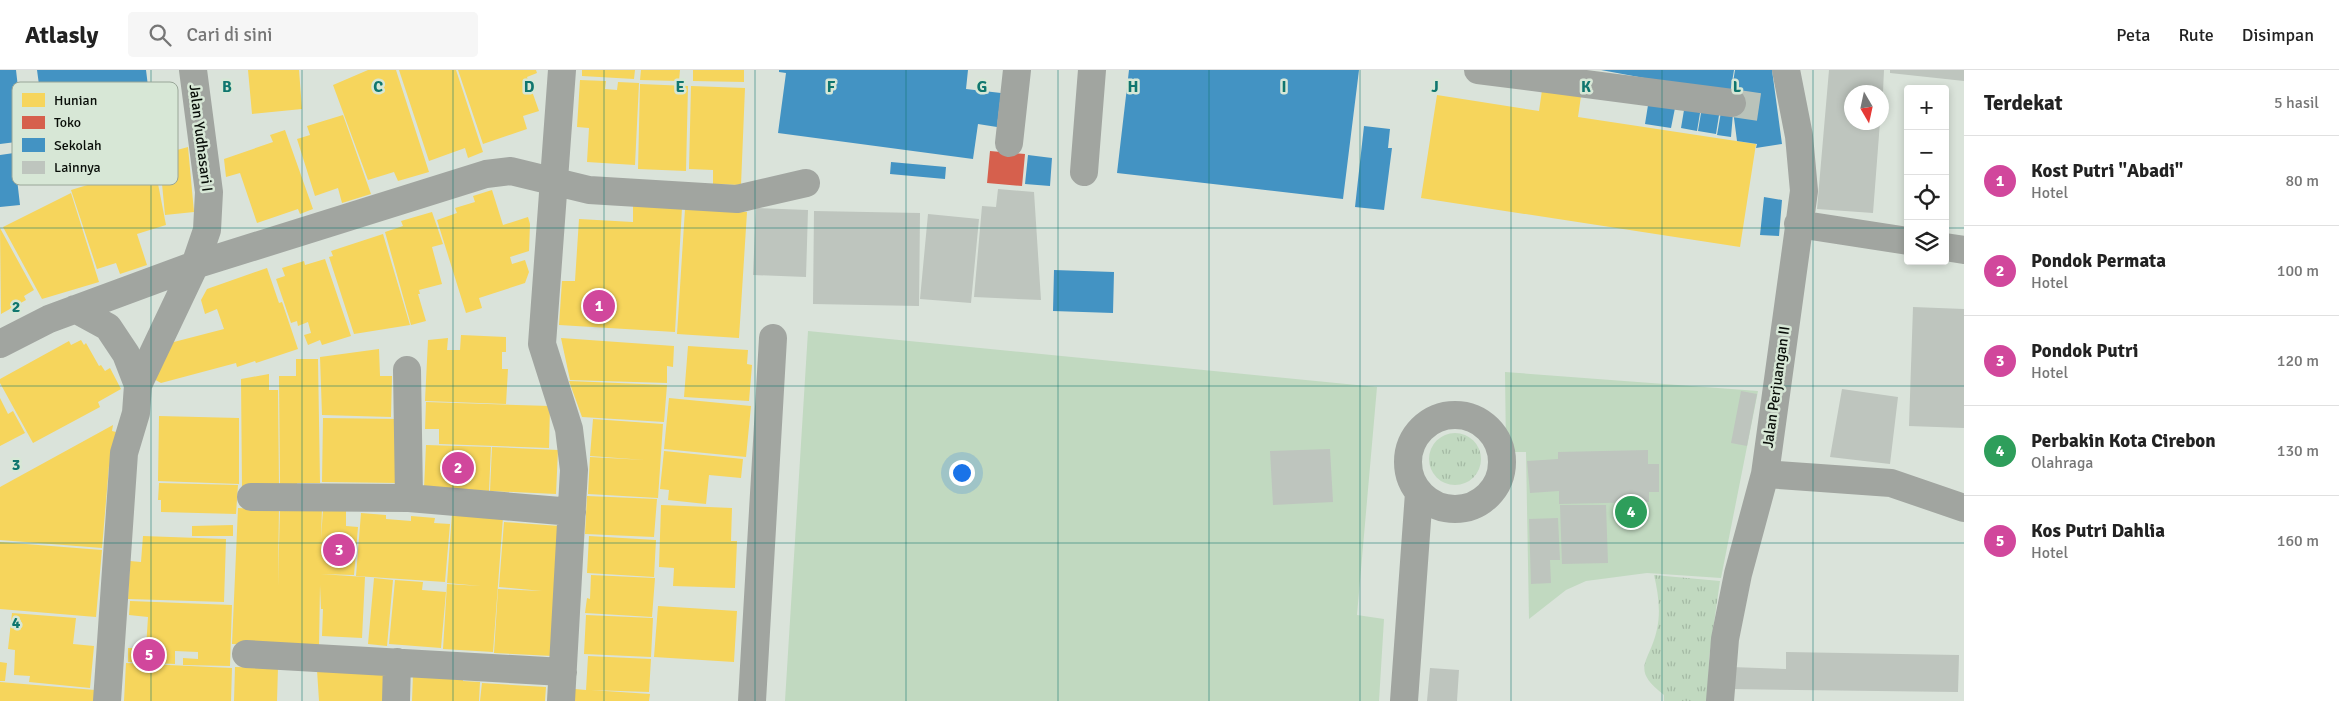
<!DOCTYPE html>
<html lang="id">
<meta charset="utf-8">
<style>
:root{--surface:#fff;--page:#f6f6f6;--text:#222;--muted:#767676;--line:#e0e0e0;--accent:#525852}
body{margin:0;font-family:Signika,sans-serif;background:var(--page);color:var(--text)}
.controls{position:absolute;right:15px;top:15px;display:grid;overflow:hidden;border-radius:5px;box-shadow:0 2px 8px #0003}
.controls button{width:45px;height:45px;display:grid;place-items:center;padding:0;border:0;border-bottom:1px solid var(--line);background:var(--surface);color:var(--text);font:25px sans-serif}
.compass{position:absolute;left:1844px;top:15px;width:45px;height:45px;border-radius:50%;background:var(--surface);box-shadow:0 2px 8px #0003;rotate:171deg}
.you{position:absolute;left:961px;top:402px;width:18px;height:18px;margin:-12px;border:4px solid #fff;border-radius:50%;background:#1a73e8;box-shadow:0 0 0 8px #1a73e833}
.badge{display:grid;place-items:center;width:32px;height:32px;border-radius:50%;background:var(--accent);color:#fff;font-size:16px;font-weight:700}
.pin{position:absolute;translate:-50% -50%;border:2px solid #fff;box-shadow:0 1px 5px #0006}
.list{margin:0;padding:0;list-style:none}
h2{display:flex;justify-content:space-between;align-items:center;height:65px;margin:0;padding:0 20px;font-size:21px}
h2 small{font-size:16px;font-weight:400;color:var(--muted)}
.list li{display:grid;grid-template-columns:32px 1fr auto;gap:15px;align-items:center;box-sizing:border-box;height:90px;padding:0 20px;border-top:1px solid var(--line)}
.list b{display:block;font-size:19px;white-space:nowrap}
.list p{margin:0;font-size:16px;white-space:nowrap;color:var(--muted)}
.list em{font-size:16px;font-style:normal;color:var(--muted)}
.icon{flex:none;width:28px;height:28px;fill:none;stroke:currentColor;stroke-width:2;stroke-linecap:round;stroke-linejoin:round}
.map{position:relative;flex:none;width:1964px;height:631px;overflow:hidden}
header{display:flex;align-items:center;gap:30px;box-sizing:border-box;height:70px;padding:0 25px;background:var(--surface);border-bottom:1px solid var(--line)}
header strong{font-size:24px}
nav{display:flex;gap:28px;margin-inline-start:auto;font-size:18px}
.search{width:350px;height:45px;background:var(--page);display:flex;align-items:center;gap:12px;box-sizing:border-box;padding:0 18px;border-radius:5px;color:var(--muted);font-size:19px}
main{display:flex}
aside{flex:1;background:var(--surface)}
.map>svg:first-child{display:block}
.grass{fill:url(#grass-tufts)}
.garden{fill:#c1d9c0}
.homes{fill:#f6d55c}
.shops{fill:#d6604d}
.schools{fill:#4393c3}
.building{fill:#bec5be}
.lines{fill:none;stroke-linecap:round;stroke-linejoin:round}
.minor-tunnel{stroke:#bac3ba;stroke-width:28;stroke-dasharray:28 14;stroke-linecap:butt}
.minor{stroke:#a1a5a0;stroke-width:28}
.grid{fill:none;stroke:#0f766e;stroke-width:1;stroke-opacity:0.55}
.labels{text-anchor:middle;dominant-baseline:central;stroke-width:5;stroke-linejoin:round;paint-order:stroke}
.street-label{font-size:15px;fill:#080d08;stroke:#d7e7d6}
.key{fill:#d7e7d6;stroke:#99a698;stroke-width:1}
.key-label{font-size:14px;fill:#080d08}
.grid-label{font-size:16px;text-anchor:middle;font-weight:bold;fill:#0f766e;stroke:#d7e7d6;stroke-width:5;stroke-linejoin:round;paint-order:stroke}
</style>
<header>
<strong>Atlasly</strong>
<div class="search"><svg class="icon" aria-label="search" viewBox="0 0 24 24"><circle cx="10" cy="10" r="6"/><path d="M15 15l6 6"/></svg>Cari di sini</div>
<nav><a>Peta</a><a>Rute</a><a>Disimpan</a></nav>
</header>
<main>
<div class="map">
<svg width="1964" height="631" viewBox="0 0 1964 631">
<defs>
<pattern id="grass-tufts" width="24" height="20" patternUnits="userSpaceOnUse" patternTransform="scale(1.25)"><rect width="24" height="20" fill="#c1d9c0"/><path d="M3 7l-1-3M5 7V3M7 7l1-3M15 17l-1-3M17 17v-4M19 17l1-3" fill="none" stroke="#a4b9a4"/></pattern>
</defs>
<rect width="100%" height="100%" fill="#dae3da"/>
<!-- grass -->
<path class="grass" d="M1429 389a26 26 0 1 1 52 0a26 26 0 1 1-52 0Z
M1654,505L1720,511L1709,588L1708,631H1664V625C1629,598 1650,593 1657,559C1661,541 1658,522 1654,505Z"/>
<!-- garden -->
<path class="garden" d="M808,261L1377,317L1357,545L1384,549L1379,631H785Z
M1505,302L1758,321L1721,508L1647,503L1586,511L1566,520L1529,549L1526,382H1506Z"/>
<!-- homes -->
<path class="homes" d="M248,0H299L302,39L252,44Z
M368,0H396L429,102L398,111L394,102L368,110L333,15Z
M399,0H456L483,82L468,88L465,78L429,91Z
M458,0H536L537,3L527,7L539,41L523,46L527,59L483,74Z
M582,0H635L634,9L582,6Z
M641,0H680L679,11L640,10Z
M693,0H744V12L693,11Z
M580,10L606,11L605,19L617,20L618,12L639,13L635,95L587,92L589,58L577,57Z
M640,14L688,16L686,101L638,99Z
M691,16L745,18L741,115L713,114V100L689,99Z
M1542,20L1581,26L1578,47L1756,74L1740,177L1421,128L1437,25L1539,41Z
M343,45L371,124L342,133L338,118L315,126L297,69L310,65L307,56Z
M285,60L313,139L300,144L298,139L257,153L240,103L226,107L224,89L273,72L270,65Z
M188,77L194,142L165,145L160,93L155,94V86Z
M154,93L166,155L137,164L147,195L120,204L116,193L97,199L71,120L94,113L93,109L130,96L132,100Z
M492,120L503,155L528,147L530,154L529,181L510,187L512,194L525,190L529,202L525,213L479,228L482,238L466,243L437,150L457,143L455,138L475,132L473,126Z
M71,123L99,212L42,229L3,157Z
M633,136L682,138L675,262L559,255L562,211H575L579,149L633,152Z
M685,139L747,142L739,268L677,264Z
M432,142L443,174L432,177L442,214L419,220L420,224H418L426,251L411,255L385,162L403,156L401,151Z
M0,158L34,220L24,226L26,230L1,244Z
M383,164L410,255L354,264L329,187L333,186L331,181Z
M325,189L351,266L322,275L320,270L308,275L304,265L311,263L308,252L298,256L297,251L291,253L276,209L285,206L282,198L304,191L305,195Z
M267,198L279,233L282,232L298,279L256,293L255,291L237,297L236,293L161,313L152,308L170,273L224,259L217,239L205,244L201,230L207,219Z
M461,265L506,267V282H502V299H508L506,334L425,331L428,270L448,268L447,280H460Z
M561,268L674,276L673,297L667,296V313L570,310Z
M81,270L84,275L86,273L99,296L101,295L105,301L110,298L121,319L98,332L100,337L33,373L0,313V309L69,271L71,275Z
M688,276L748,280L747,294L752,295L749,331L684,327Z
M379,279L380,306H392L391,347L322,345L320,287Z
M296,289H318L320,413H297V416L280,417L279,306H296Z
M269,304V320H278L279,417L242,418L241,309Z
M569,311L667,315L664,352L582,347Z
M0,328L8,344L13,341L25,363L0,376Z
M669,328L751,336L746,387L664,379Z
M426,332L550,336L549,378L439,374V359H425Z
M159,346L239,348V414L158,411Z
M323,348L400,349L399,413L322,412Z
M593,349L663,354L658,428L588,424L590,387L645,390L590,386Z
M113,355L112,361L116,362L113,396H109L102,478L0,470V417Z
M426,375L491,377L489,421L424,418Z
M492,377L558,380L556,424L490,421Z
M664,381L743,389L741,408L709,405L706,434L668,430L669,420L660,419Z
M159,413L238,415L236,444L161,442V430H158Z
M587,426L657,429L654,467L585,464Z
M279,434L278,516L280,438H322L321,469L323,440H346V456L358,457L354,505L321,504L365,507L362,568L322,566L323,539H321L320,515L319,577L232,574L238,438L258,439Z
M661,435L732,438L731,471H737L735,518L673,516L674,498L659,497Z
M361,443L386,445V449L411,451V446L435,448L434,453L450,454L445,512L356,506Z
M452,443L503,447L493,582L443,579L447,514L481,516L447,513Z
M504,452L559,456L553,586L494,583L498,519L542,521L499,517Z
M233,455V466H192V456Z
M143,466L226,469L224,532L128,529L130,491L141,492Z
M589,466L656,470L654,507L587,503Z
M0,472L102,480L96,547L0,539Z
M591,505L655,508L652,547L585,543L587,528L590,529Z
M374,508L393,510L387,576L368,574Z
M395,510L423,512L422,520L446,522L441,578L389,574Z
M130,531L232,535L230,596L183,595V588L198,589V582L175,581V594L128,592V578H146L148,547L129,545Z
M658,536L737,541L734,592L654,587Z
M12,543L76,548L73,574L94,576L90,618L29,612L30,606L14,605L15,580L8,579Z
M586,545L653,548L651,587L584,584Z
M588,586L651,589L649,622L591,620L650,624L649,631H575V619L586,620Z
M0,592L7,593L5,611H0Z
M126,593L232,598L231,631H124Z
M235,597L278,598L277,631H234Z
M317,600L387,604L385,631H319Z
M413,604L463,607V611L480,612L479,631H412Z
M0,612L95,620L94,631H0Z
M482,613L546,617L545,631H480Z"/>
<!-- shops -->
<path class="shops" d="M990,81L1025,84L1022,116L987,113Z"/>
<!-- schools -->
<path class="schools" d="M0,0H16L24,71L0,74Z
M37,0H146L153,57L53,73L48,21L40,22Z
M779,0H968L966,19L1001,23L997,57L978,54L973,89L778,63L786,3L779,2Z
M1129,0H1359L1343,129L1117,103Z
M1601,0H1734L1730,24Z
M1735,0H1772L1782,74L1756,78L1757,74L1737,71L1731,25Z
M1649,29L1676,33L1671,58L1645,54Z
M1685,34L1701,37L1697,61L1681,58Z
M1702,37L1720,39L1716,64L1698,61Z
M1721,42L1733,43L1731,67L1717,65Z
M1364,56L1390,59L1388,78H1392L1384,140L1355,137Z
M14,83L20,135L0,137V85Z
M1028,85L1052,88L1050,116L1025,114Z
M891,92L946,97L945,109L890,104Z
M1764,127L1782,130L1779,166L1760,165Z
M1054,200L1114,202L1113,243L1053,241Z"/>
<!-- building -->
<path class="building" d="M1829,0H1884L1883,22H1852V52H1880L1873,143L1817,139Z
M1890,0H1964V11L1890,3Z
M998,119L1034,122L1041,230L974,227L982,136L996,137Z
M756,138L808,140L806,207L753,205Z
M814,141L920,143L919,236L813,234Z
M928,144L979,149L971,233L920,229Z
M1913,237L1964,239V358L1909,356Z
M1842,319L1898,327L1890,394L1830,387Z
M1741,321L1757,324L1747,376L1731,373Z
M1330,379L1333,432L1273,435L1270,381Z
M1648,380V394H1659V422H1649V432L1559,434V421L1530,423L1527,391L1558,389V382Z
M1560,435H1606L1608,493L1562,494Z
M1558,448L1560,490H1550L1551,513L1531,514L1529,449Z
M1786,582L1959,585L1958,622L1730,619L1731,597L1786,599Z
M1430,598L1459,600L1457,631H1427Z"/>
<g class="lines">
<!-- minor-tunnel -->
<path class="minor-tunnel" d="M1732,33L1759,37"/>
<!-- minor -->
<path class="minor" d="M1478,0L1732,33
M1009,73L1017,0
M1084,102L1092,0
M1798,154L1908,171
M1945,177L1964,180
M75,239L108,257L126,284L138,315
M0,274L49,249L195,195L486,104L511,101L589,120L737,129L806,113
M407,300L409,428L572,442
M1408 392a47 47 0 1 1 94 0a47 47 0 1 1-94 0Z
M1765,404L1891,413L1964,438
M251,427L409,428
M246,584L563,602
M107,631L124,383L136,343L138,315L195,195L207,160L209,122L193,0
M396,631L397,592
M561,631L574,400L569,359L542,274L562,0
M752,631L773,268
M1404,631L1419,423
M1720,631L1725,569L1738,504L1765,404L1804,121L1799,66L1786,0"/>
</g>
<!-- grid -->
<path class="grid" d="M151,0V631M302,0V631M453,0V631M604,0V631M755,0V631M906,0V631M1058,0V631M1209,0V631M1360,0V631M1511,0V631M1662,0V631M1813,0V631M0,158H1908M1945,158H1964M0,316H1964M0,473H1964"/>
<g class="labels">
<!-- street labels -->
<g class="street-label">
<text transform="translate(201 68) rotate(83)">Jalan Yudhasari I</text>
<text transform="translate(1776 317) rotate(-82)">Jalan Perjuangan II</text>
</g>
</g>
<!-- legend -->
<rect x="12" y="12" width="166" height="103" rx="8" class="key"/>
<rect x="22" y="23" width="23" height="14" fill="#f6d55c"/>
<rect x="22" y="46" width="23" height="13" fill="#d6604d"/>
<rect x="22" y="68" width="23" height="14" fill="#4393c3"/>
<rect x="22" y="91" width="23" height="13" fill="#bec5be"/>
<g class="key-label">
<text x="54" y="35">Hunian</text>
<text x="54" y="57">Toko</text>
<text x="54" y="80">Sekolah</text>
<text x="54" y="102">Lainnya</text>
</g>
<g class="grid-label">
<text x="227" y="22">B</text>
<text x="378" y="22">C</text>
<text x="529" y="22">D</text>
<text x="680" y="22">E</text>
<text x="831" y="22">F</text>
<text x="982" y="22">G</text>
<text x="1133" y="22">H</text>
<text x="1284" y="22">I</text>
<text x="1435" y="22">J</text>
<text x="1586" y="22">K</text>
<text x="1737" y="22">L</text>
<text x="16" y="242">2</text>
<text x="16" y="400">3</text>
<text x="16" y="558">4</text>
</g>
</svg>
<div class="controls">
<button>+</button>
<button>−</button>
<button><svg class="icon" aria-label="locate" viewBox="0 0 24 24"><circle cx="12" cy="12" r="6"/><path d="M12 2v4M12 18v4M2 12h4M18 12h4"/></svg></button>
<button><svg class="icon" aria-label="layers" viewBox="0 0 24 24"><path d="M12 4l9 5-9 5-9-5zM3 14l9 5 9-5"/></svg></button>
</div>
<svg class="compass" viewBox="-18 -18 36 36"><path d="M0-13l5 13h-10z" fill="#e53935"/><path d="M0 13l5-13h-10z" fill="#767676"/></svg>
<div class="you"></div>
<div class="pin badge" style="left:599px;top:236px;background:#d1479c">1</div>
<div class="pin badge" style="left:458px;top:398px;background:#d1479c">2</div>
<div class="pin badge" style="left:339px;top:480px;background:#d1479c">3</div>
<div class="pin badge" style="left:1631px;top:442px;background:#2e9e5b">4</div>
<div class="pin badge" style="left:149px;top:585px;background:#d1479c">5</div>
</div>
<aside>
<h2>Terdekat<small>5 hasil</small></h2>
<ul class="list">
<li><span class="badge" style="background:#d1479c">1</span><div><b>Kost Putri &quot;Abadi&quot;</b><p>Hotel</p></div><em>80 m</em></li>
<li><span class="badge" style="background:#d1479c">2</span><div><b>Pondok Permata</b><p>Hotel</p></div><em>100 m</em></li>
<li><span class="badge" style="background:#d1479c">3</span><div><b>Pondok Putri</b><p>Hotel</p></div><em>120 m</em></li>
<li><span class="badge" style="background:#2e9e5b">4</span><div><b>Perbakin Kota Cirebon</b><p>Olahraga</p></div><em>130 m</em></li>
<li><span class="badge" style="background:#d1479c">5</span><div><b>Kos Putri Dahlia</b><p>Hotel</p></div><em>160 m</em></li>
</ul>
</aside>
</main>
